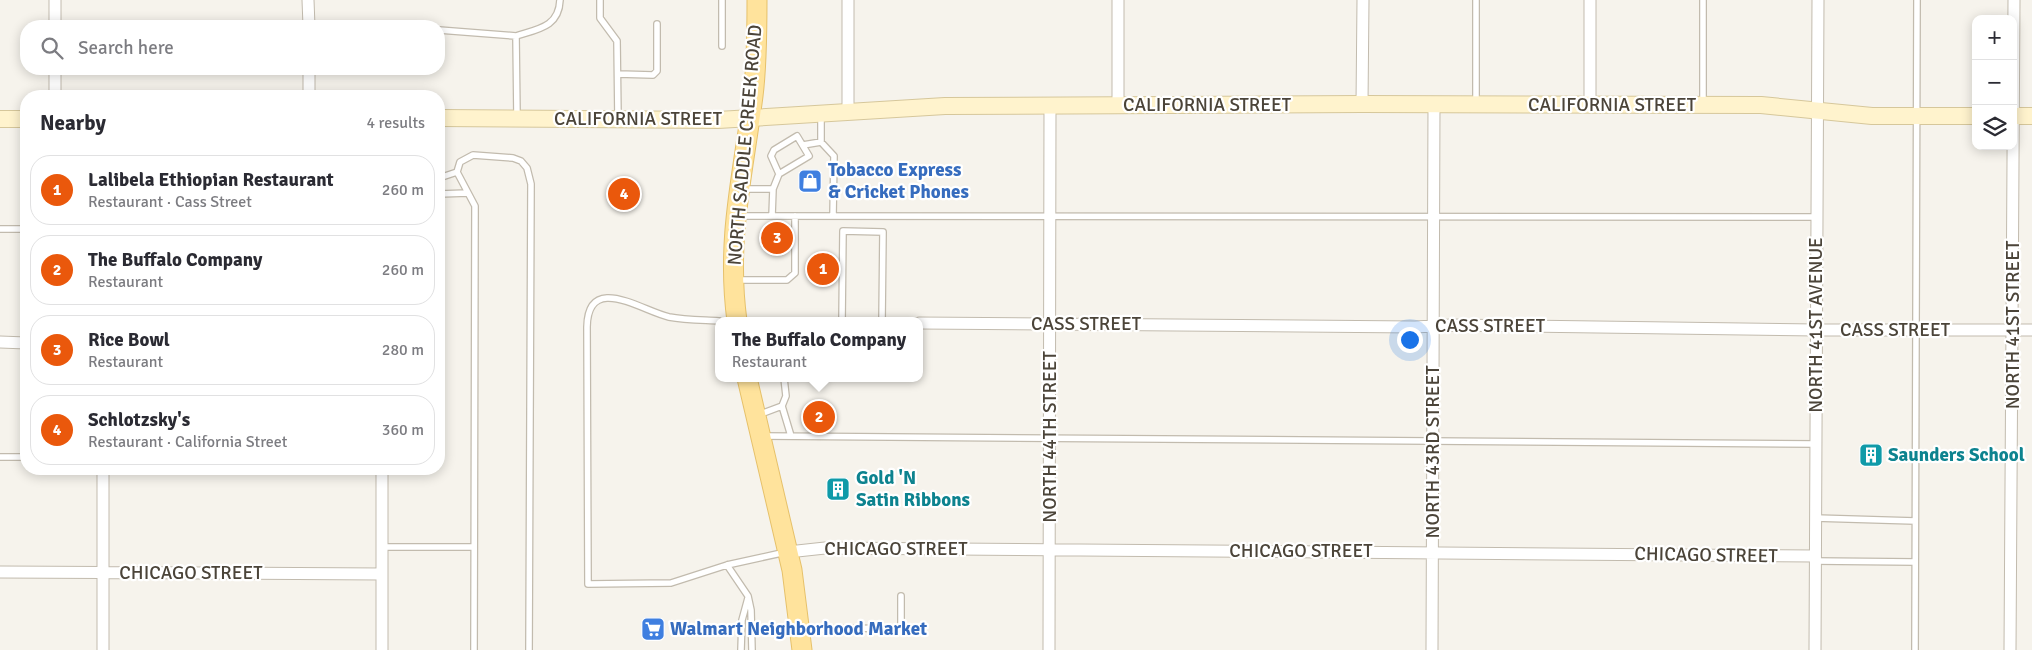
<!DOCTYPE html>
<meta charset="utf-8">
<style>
:root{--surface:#fff;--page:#f7f7f7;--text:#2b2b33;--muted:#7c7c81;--line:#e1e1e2;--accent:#ea580c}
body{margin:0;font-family:Signika,sans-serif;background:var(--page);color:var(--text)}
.controls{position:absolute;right:15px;top:15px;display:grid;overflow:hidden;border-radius:10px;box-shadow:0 2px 12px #0003}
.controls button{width:45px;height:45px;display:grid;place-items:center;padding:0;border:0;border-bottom:1px solid var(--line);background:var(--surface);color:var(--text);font:25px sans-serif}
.you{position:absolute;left:1409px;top:339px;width:18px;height:18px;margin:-12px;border:4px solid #fff;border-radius:50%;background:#1a73e8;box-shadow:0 0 0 8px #1a73e833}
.badge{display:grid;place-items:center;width:32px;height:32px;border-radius:50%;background:var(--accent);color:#fff;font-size:16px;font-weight:700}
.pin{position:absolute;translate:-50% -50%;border:2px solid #fff;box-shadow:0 1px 5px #0006}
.popup{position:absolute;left:715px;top:317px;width:208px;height:65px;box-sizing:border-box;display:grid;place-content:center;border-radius:10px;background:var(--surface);filter:drop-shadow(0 1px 4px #0005);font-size:16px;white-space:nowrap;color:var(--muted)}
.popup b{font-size:19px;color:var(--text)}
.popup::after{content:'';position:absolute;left:50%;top:100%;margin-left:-10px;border:10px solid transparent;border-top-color:var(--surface)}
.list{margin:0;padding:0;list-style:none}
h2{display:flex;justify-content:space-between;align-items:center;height:65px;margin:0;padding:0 20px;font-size:21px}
h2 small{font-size:16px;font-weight:400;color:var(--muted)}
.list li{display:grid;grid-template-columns:32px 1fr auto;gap:15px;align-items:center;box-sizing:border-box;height:70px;margin:0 10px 10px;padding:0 10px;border:1px solid var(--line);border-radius:20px}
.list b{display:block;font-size:19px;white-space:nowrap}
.list p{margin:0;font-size:16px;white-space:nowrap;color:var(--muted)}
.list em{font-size:16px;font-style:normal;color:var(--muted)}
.icon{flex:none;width:28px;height:28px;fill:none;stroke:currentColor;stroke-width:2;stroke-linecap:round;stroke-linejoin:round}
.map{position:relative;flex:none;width:2032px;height:650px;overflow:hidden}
.search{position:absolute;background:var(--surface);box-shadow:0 2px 12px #0003;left:20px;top:20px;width:425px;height:55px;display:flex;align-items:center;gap:12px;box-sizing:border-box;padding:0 18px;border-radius:20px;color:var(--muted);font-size:19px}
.panel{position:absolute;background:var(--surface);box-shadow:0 2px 12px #0003;left:20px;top:90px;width:425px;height:385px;border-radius:20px}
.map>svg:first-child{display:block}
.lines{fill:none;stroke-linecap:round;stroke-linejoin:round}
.lane-casing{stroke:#c2bbae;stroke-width:8}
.street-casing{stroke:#c2bbae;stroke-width:13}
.secondary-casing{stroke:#d6c79b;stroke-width:18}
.primary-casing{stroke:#e6c16a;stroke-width:21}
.lane{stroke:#fff;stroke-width:5.5}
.street{stroke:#fff;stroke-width:11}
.secondary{stroke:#fff3cd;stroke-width:16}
.primary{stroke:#ffe39c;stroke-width:19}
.labels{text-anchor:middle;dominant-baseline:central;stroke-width:4.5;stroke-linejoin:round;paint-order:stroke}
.street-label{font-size:19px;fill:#4b4439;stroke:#fff}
.shop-label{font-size:19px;font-weight:bold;fill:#366cbe;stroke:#fff;text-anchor:start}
.culture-label{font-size:19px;font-weight:bold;fill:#0d838f;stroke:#fff;text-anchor:start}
</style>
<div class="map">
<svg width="2032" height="650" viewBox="0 0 2032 650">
<rect width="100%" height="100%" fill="#f6f3ec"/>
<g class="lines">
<!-- lane casing -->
<g class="lane-casing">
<path id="lane" d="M600,0V18L617,41L618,118
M439,30L516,36
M722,46V0
M618,74L653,75L657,71V24
M1476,103V0
M1703,103V0
M517,117L516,36C538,29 559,27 560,0
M821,142V116
M803,145L821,142L834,156L833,216
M457,172L475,206V213L474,650
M439,178L457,172L460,162L473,155L513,158L521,161L527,168L531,184L529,650
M743,189H773L772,216
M773,189L779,174L771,156L774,150L797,136L809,156L779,174
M439,194L468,193
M740,216L1817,217
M0,229H26
M736,280H787L795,273V216
M719,321C703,320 685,320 669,317C642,311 588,272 587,327L588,584L671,583L727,565L786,552
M842,321L843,231L883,232L882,321
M782,406L791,436
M758,415L782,406L786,396L784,378
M763,436L1816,444
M0,457H26
M1815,518L1915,521
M382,547H474
M1815,561L1915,562
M727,565L748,596L751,610L752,650
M802,629L901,628V596
M741,650L742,620L748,598
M1915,650L1917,0"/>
</g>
<!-- street casing -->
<g class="street-casing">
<path id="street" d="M55,0V26
M308,0L309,26
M848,0V111
M55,69V96
M309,69V96
M1362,104L1363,0
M1590,104V0
M1118,105V0
M919,323L1415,327L1451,325L1816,330H2032
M0,342L26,343
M788,552L825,548L1815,556
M0,572L382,574
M103,650V469
M382,650V469
M1049,650L1050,105
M1432,650L1434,104
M1815,650L1818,0
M2010,650L2014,0"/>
</g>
<!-- secondary casing -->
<g class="secondary-casing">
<path id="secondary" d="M2013,116H2032
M439,118L718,120L945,106L1362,104L1761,105L1872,116H1976
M0,119H26"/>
</g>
<!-- primary casing -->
<g class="primary-casing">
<path id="primary" d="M737,321C726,240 743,175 753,96C757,64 757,32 757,0
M747,378L792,570L802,650"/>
</g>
<!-- lane -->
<use href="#lane" class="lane"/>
<!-- street -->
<use href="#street" class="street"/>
<!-- secondary -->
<use href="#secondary" class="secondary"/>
<!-- primary -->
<use href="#primary" class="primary"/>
</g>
<!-- icons -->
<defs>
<g id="shop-square" transform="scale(1.25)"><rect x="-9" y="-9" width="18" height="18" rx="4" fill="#3f7fe0" stroke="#fff"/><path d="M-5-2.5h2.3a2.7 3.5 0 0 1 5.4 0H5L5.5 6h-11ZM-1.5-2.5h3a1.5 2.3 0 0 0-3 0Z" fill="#fff"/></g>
<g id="building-square" transform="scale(1.25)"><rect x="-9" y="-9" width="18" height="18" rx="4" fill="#0f9aa8" stroke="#fff"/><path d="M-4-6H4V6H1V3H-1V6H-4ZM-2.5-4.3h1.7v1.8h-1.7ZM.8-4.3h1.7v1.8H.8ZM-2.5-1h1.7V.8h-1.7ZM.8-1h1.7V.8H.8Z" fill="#fff"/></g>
<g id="supermarket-square" transform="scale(1.25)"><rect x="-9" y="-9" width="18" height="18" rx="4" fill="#3f7fe0" stroke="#fff"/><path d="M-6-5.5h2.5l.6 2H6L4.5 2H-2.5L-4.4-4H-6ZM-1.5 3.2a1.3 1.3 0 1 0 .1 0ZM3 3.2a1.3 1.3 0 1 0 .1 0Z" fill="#fff"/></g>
</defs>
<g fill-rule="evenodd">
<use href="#shop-square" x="810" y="181"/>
<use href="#building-square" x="1871" y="455"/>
<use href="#building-square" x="838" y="489"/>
<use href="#supermarket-square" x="653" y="629"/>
</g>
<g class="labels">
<!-- street labels -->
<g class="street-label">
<text x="1207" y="105">CALIFORNIA STREET</text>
<text x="1612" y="105">CALIFORNIA STREET</text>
<text x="638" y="119">CALIFORNIA STREET</text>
<text transform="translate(745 145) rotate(-85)">NORTH SADDLE CREEK ROAD</text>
<text x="1086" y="324">CASS STREET</text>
<text transform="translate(1816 325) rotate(-90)">NORTH 41ST AVENUE</text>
<text transform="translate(2013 325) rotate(-90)">NORTH 41ST STREET</text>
<text x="1490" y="326">CASS STREET</text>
<text x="1895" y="330">CASS STREET</text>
<text transform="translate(1050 437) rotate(-90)">NORTH 44TH STREET</text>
<text transform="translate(1433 452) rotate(-90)">NORTH 43RD STREET</text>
<text x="896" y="549">CHICAGO STREET</text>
<text x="1301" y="551">CHICAGO STREET</text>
<text transform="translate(1706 555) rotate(1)">CHICAGO STREET</text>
<text x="191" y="573">CHICAGO STREET</text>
</g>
<!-- shop labels -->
<g class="shop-label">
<text x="828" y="170">Tobacco Express<tspan x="828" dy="22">&amp; Cricket Phones</tspan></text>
<text x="670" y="629">Walmart Neighborhood Market</text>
</g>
<!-- culture labels -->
<g class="culture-label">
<text x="1888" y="455">Saunders School</text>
<text x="856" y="478">Gold 'N<tspan x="856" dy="22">Satin Ribbons</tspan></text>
</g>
</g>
</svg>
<div class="controls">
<button>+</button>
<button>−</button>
<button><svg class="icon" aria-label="layers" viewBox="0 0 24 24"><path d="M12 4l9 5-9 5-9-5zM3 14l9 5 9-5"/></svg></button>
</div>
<div class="you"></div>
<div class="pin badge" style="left:823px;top:269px">1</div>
<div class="pin badge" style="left:819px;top:417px">2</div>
<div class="popup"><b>The Buffalo Company</b>Restaurant</div>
<div class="pin badge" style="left:777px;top:238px">3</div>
<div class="pin badge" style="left:624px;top:194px">4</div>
<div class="search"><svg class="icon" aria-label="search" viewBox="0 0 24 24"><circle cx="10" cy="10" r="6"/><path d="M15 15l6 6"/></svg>Search here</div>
<section class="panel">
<h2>Nearby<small>4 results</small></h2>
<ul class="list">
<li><span class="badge">1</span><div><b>Lalibela Ethiopian Restaurant</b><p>Restaurant · Cass Street</p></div><em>260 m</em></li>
<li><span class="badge">2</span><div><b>The Buffalo Company</b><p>Restaurant</p></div><em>260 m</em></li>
<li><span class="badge">3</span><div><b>Rice Bowl</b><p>Restaurant</p></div><em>280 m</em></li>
<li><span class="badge">4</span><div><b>Schlotzsky's</b><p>Restaurant · California Street</p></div><em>360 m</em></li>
</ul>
</section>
</div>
